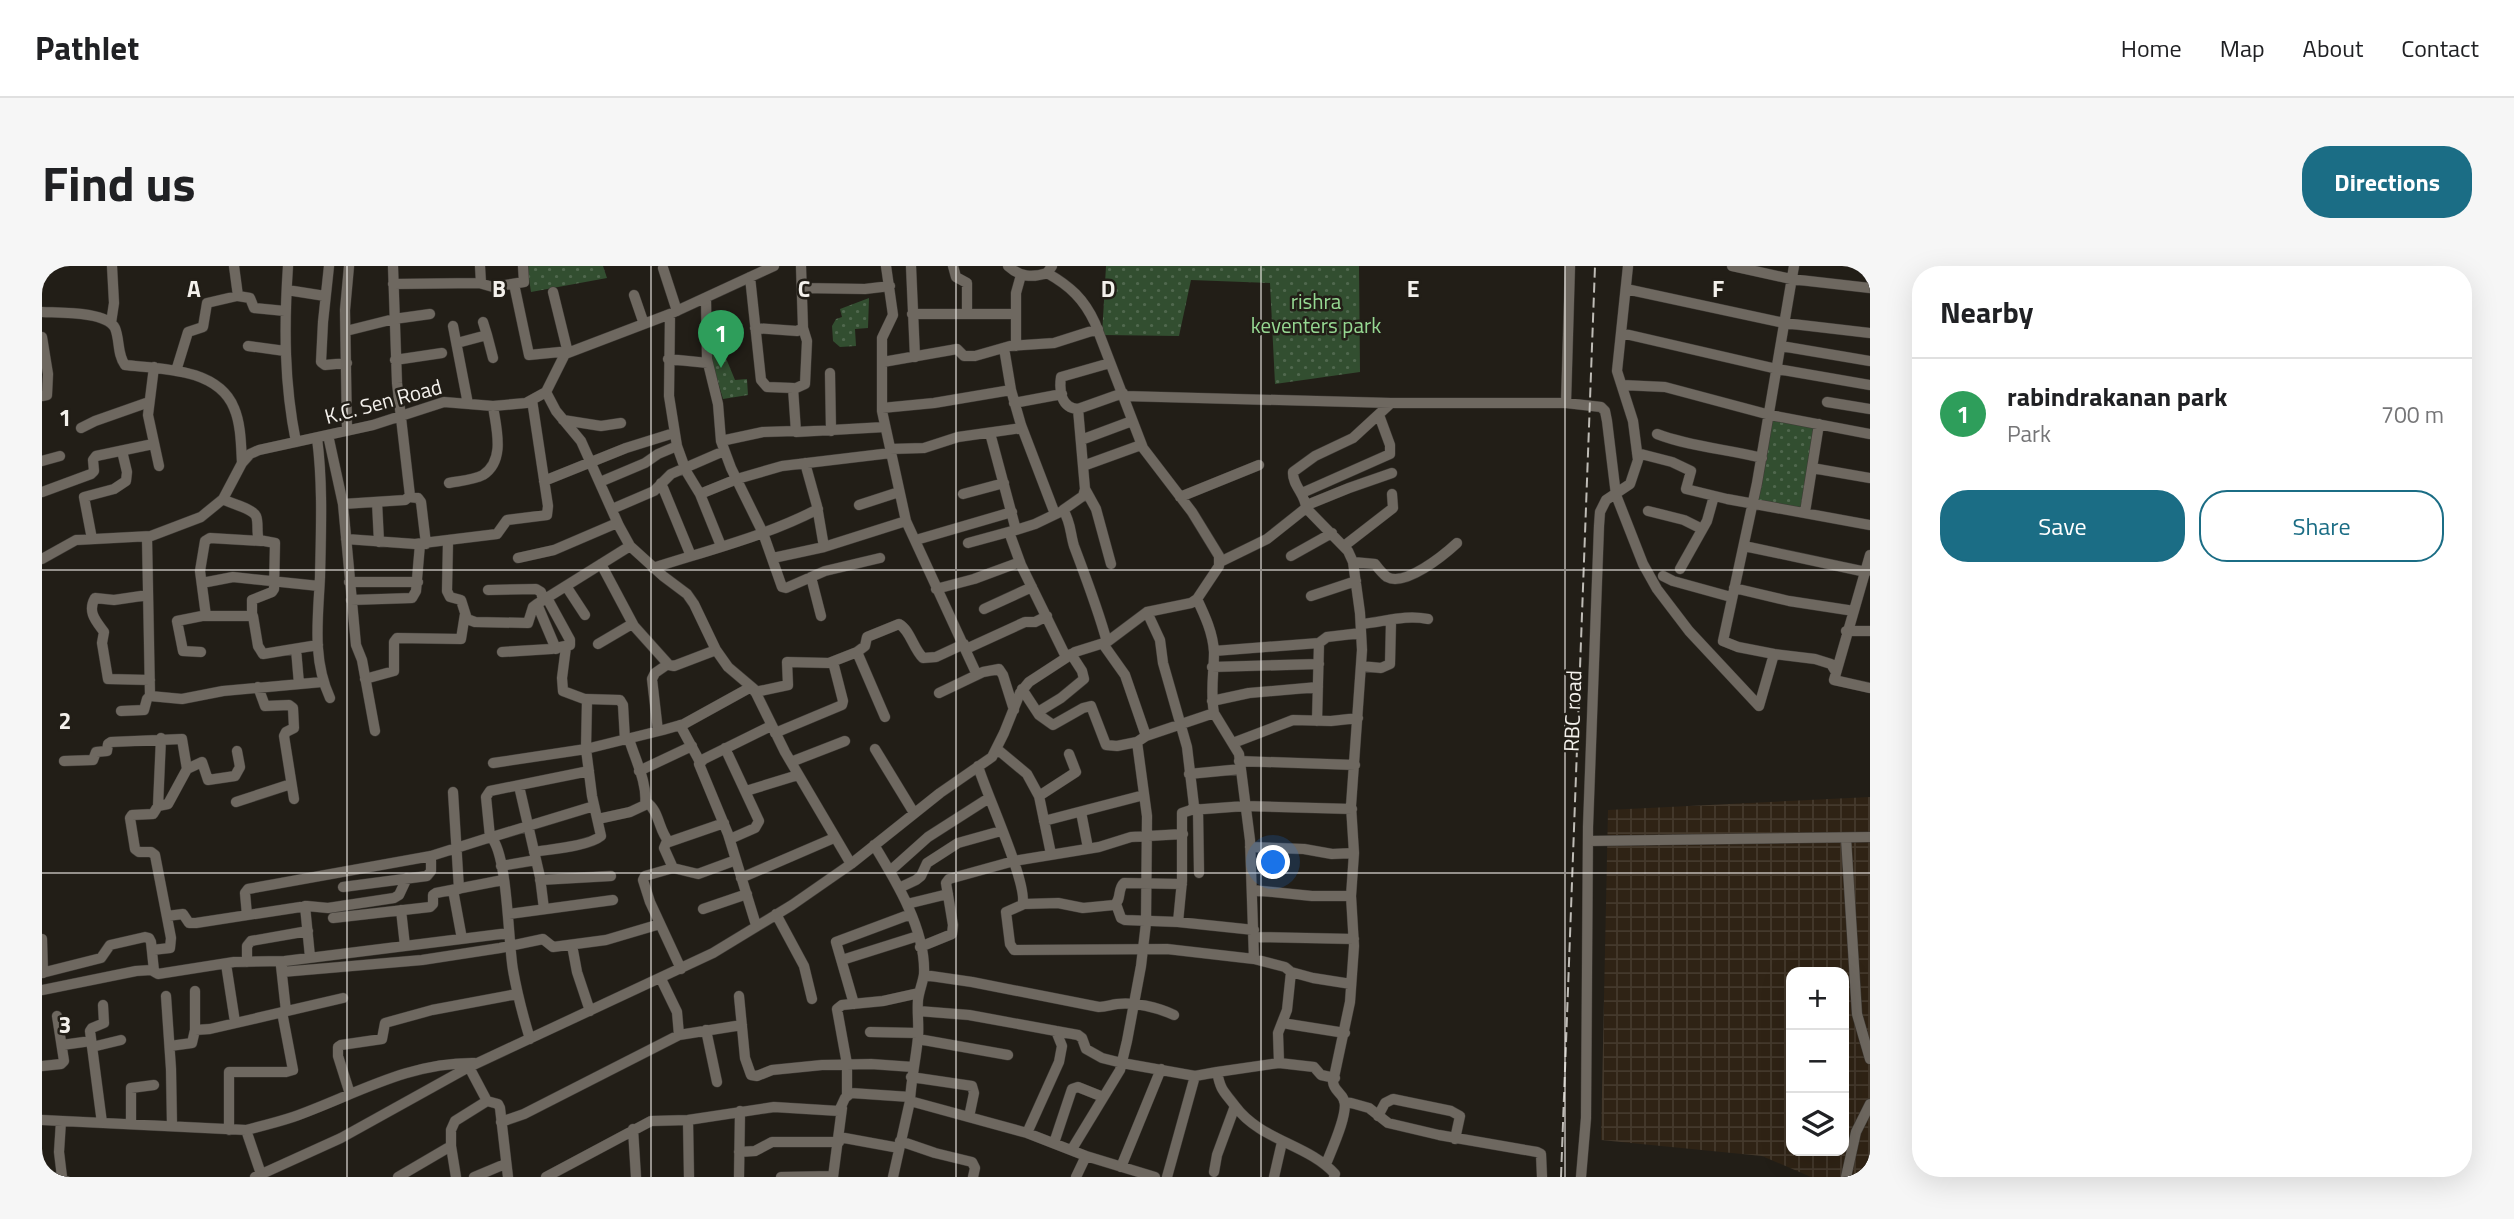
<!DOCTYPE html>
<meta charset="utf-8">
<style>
:root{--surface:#fff;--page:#f6f6f6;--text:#202124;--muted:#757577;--line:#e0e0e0;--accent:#1b6d85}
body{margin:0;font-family:"Titillium Web",sans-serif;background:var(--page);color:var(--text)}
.controls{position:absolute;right:21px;bottom:21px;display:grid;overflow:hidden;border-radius:14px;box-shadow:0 7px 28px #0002}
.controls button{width:63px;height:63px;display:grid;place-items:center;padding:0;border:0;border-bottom:2px solid var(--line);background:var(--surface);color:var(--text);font:35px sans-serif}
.you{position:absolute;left:1232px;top:597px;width:24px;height:24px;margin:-18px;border:5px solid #fff;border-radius:50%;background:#1a73e8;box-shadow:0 0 0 10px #1a73e833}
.badge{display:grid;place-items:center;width:46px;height:46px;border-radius:50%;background:var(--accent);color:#fff;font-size:23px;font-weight:700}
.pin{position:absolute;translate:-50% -58px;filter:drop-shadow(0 2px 4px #0008)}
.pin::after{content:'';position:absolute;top:37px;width:24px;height:21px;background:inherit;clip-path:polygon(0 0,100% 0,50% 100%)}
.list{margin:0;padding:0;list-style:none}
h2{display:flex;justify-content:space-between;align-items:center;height:91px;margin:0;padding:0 28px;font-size:30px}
h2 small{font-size:23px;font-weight:400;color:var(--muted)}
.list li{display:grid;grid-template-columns:46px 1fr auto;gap:21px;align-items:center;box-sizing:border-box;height:112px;padding:0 28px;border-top:2px solid var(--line)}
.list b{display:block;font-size:26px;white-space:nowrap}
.list p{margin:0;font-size:23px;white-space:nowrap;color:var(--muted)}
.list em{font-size:23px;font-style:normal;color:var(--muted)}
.actions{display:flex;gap:14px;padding:21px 28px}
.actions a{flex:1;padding:16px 0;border:2px solid var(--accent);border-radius:28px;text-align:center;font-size:24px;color:var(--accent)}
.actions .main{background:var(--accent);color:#fff}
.icon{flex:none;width:38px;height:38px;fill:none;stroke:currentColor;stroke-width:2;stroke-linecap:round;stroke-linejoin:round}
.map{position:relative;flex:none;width:1828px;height:911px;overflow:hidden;border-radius:28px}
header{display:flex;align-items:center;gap:42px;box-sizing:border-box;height:98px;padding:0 35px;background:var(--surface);border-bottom:2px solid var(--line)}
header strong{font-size:33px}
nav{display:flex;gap:38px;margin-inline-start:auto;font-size:24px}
.intro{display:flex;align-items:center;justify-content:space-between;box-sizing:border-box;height:168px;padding:0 42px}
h1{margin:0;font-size:49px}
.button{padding:18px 32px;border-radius:28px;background:var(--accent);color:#fff;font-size:24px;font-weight:700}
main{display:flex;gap:42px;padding:0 42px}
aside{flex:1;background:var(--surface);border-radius:28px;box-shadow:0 7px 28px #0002}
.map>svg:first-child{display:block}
.industrial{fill:url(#industrial-grid);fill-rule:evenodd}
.park{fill:url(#park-dots)}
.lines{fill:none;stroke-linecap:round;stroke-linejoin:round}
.minor-casing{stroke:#3f3b36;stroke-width:11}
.minor{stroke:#6e6860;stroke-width:10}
.rail{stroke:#bfbcb6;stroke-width:2;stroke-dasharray:10 5;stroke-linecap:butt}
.grid{fill:none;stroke:#f4f1ec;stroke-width:2;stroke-opacity:0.55}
.labels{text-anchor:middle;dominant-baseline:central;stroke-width:5;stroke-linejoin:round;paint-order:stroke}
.park-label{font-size:21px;fill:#96d892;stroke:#221e17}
.street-label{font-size:21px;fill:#f4f1ec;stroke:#221e17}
.grid-label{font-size:23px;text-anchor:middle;font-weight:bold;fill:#f4f1ec;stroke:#221e17;stroke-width:5;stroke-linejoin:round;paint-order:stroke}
</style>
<header>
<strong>Pathlet</strong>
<nav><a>Home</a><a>Map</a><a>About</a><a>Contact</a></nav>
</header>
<div class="intro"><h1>Find us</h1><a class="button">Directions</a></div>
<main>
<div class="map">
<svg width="1828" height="911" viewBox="0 0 1828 911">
<defs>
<pattern id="industrial-grid" width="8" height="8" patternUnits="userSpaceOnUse" patternTransform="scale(1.75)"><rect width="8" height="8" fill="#2f2315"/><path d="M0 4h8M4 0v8" fill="none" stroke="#44392c"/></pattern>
<pattern id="park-dots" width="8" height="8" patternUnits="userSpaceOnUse" patternTransform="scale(1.75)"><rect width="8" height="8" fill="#324e30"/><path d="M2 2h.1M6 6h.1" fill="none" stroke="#50684e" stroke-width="1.8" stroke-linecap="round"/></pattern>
</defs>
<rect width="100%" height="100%" fill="#221e17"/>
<!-- industrial -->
<path class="industrial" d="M1828,531V911H1769L1720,890L1559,874L1566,544ZM1749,706H1802V885H1749Z"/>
<!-- park -->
<path class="park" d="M485,0H561L565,12L489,26Z
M1064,0H1317L1318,106L1233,118L1228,17L1149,14L1137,70L1060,69Z
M827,32L826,62L813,63L814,80L798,81L791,75L790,60L794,53L800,51L798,43Z
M681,85L693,114L705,113L706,129L681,133L667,87Z
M1728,149L1777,158L1763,246L1712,236Z"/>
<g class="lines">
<!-- minor casing -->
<g class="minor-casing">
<path id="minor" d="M192,0L196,30L208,32L212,42L243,45
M246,0C242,60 242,117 254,176
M287,0L281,56L279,96L283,99L305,97
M438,0L439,17
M844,0L851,49L840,72V145L864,255L935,409
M869,0L873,91
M911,0L914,11L925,17V47
M966,0C978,11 990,12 1005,7L1010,0
M1690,0L1749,13L1828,22
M621,2L635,45
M708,11L719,114L725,121L751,122L754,166L843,161
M351,18L437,17L451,21L482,16L481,0
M472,18L487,89L518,86L523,88
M760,22L823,23L848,20
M1584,23L1742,57L1828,67
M245,24L283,30
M511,26L526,87
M592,29L602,58
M664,32L665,93L676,138L679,175L689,202L721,267L740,321L744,322L783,305L838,292
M0,46C17,47 64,45 73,62C78,74 75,88 83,99C119,103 176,102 192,142C199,158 199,179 200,197
M628,48L627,130L635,180L644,205L658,228L679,280
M870,48H974
M441,56L445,69
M69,57L72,37L70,0
M411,60L426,138
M713,62L755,65L761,62L759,0
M304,65L352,53L388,48
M1579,67L1735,103L1828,119
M0,71L6,108L5,129L0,130
M415,77L445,69L451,92
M206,80L243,85
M974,80V27L979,9
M1739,80L1828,95
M962,82L969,124L979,159L1013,248
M626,93L666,97
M353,94L400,87
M841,96L915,83L922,90H933L968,80L1012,77L1056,63
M112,101L106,149L117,200
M134,105L146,66L161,61L165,37L195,30
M788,107L789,165
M1580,119L1623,121L1728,149L1828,168
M752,123L763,118L765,75L761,62
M504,126L514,145L539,175L577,260L588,280L621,310L645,328L652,338L674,384L686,401L712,423L743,486L809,598
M1082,130L1349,137H1524L1559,141L1563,145L1565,155L1574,229L1601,298L1615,323L1647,365L1717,440L1732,388L1696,381L1681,375L1715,217L1752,0
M1785,136L1828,143
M972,137L1020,128
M1524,137L1528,0
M840,142L892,137L969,124
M1036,143C1019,142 1017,125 1019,111L1068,97
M521,154L559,160L579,157
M39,162L53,155L107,136
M305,165L303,44L307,0
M948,167L974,264L993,258L1018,246
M1615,168C1649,181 1685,183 1720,192
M286,169L301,238L314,379L320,394L333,465
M275,172C281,218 279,265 278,311C276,353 270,393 288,432
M1039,174L1090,155
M679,175L721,166L753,165
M848,183L882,182L916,171L980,162
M1595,187L1630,196L1649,205L1644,223L1685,233L1828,259
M0,195L18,190
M763,197L775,240L782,281
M1041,200L1099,179
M1770,202L1828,212
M502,215L584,182L632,167
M558,216L603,197L616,188L635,180
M407,217C417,215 432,214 441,209C464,194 454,162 451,140
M619,217L649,290
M1043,223L1054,243L1069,298
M0,226L49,208L52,205L51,194L54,190L111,178
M1260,227L1348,188V179L1337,149
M658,228L695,213L740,200L849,187
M921,228L962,217
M367,231L376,232L379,236L384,278
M1138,231L1217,199
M335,236L337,276
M301,238L363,234L368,230L355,117L351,0
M817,239L857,226
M1265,239L1307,222L1350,207
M1264,242L1306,285L1311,296L1318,347L1320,384L1309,540L1312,587L1309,630L1312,680L1308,736L1291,816C1292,825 1299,826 1302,834C1307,847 1289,885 1284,898
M570,243L612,225L629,208L682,185
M1606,245L1642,254L1660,263
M1763,246L1777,158
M967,266L979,299L1024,391
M105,271L108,430
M50,273L42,231L72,223L84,215L85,206L80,185
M304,273L373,278L455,268L465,254L505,249L506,240L490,134
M874,274L970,246
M406,275L405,325L408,331L419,334L425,353L433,356L486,357L491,341L495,338L588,280
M926,277L970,265
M1302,280L1351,242L1350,228
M1702,280L1824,306
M1828,289L1792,414L1828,422
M1249,290L1290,267
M476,292L512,284L575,257
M731,292L782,281L864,255
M0,293L34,274L109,270L159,251L181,233L200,197L208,188L217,184L331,159L402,136L451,140L484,137L504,126L523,88L628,48L732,0
M1178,296L1225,273L1264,242C1264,229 1250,219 1251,206L1273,190L1311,172L1349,137
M1311,296L1333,298C1336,302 1341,308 1345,311C1363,321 1402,289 1415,277
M559,298L592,360L627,399L632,400L674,384
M611,302C667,284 724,270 776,243
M1638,303L1665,255L1672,230
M1621,310L1631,315L1689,331
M769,311L779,350
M307,316H376
M160,317L191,311L277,320
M524,320L543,349
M1692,322L1747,335L1812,345
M894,323L932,313L978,296
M446,324L494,323L499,326L501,334
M106,329L72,334L53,332C45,346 54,355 62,366L60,377L66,413L108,414
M1269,330L1314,315
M309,334L370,332L374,325L378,278
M495,338L514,383
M942,343L990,321
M1105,346L1118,374L1121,397L1145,481L1152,540L1149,544L1140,547V615L1136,656
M164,350L158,305L163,275L168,272L219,275
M211,350L216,380L221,388L276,379
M1319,358C1342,356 1363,348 1386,353
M1804,365H1828
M1065,376C1056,343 1044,312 1032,280C1028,267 1029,256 1021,244L1041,230L1043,223L1036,143L1081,127
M556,378L590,358
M1061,378L1083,409L1104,470
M254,383L257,418
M924,383L983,356H993L1005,350
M1172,385L1277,377
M159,386L141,385L135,355L160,350H210V334L230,326L232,323L233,277L217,274C214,267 217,257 214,250C210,242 189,238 181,233
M460,386L509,383L528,379V374L505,332
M815,386L823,380L825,371L857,358C868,364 871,382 881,392L894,391L922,378
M1732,388L1773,393L1789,398L1794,406
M1319,400L1339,402L1348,398L1349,355
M1170,401L1277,398
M323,413L352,405V376L355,372L419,373L423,348
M216,421L223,440L247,439L251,442L252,462L244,466L242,470L252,533
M980,423L997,449L1011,459L1041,442L1049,440L1064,479L1075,480L1095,476
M713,426L746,419L745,396L787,397L815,386L843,451
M897,427L941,406L957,403L961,409L972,444
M544,433L578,434L581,439L583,474
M1170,435L1207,427L1276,421
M79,445L102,444L105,433L108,430L140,433L181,425L280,416
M996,446L1019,432L1042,413L1040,405L1029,388
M1172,447L1197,488L1208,574L1212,693L1243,701L1249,706L1245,744L1236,767L1237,797
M1275,455L1277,377L1285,371L1319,367
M638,459L658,496
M616,465L610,413L613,407L626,398
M733,467L800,439L801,435L791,396
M1191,477L1251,454L1289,455L1316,452
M683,482L717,555L713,562L688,573
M833,483L872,547
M955,483L985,508L997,530
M22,495L51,494L54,486L65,485L66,478L69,476L140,473L145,503L126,538L116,540L111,548L90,549L88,552L93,583L97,586H109L113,589L129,672L128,682L110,684
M1197,495L1313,499
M749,496L803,475
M451,497L544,483L621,464L642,458L709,421
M936,500C943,525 988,622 980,639L964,646L968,678L972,684L1125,683L1212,693
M145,503L160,496L166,514L193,510L198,501L195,485
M597,505L650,480
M1147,508L1199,503
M477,520L498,611L502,643
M704,525L756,509
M411,526L417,623
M194,536L249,518
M604,536C618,545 616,564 627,576L682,557
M116,540L119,472
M1156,543L1157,607
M1149,544L1203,540L1310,543
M1039,546L1046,582
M556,553L588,546L603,539C606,518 593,493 587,473
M1002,555L1102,529
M448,571L444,531L448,525L547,505
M450,571L552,540
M1804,572L1815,748L1828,793
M625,575L622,582L631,602L603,610L601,614L608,636L639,703
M1546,575L1828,571
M832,579C854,615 884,664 882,708C881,716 877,725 876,734C875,746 877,759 876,771C874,793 869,814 868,835L985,867L1044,890L1113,911
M1208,581L1262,583L1290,588L1312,587
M492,586C510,583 547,580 559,570L550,530L544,483L545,434L521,425L520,412L524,381
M1009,588L997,530L1034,506L1027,488
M459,600L494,594
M631,602L656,608L694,594
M848,605L886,571L947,532
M699,612L792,572
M498,614L569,610
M301,621L385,610L389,605V590
M857,622L874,614L879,610L885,597L916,577L959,565
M411,624L420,673
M1210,624L1270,630H1309
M865,638L906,628
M982,638L1016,637L1041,642L1072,639C1080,634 1075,623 1082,617L1140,618
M1074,638L1079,652L1083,654L1136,656L1212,664
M263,640L268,691
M661,643L705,628
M359,644L363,680
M467,648L571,634
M734,648L762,700L770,733
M205,649L203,627L206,623L389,590L449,571C466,589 466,676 471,704C475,727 481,750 488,773
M125,650L141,648L147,657H154L265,640L286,642L352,632L357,629L365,612
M291,652L388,641L391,638V629L394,627L461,614
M714,659L686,568L657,498L662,493L729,460
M1212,671L1312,673
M0,673L1,707
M530,679L535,706L548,745
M878,681L910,668L911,659L904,617L907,613L972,595L1057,581L1089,571L1141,568
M800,694L876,670
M205,696V680L209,675L266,665
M184,698L193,756
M240,706L380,694L458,682L501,673L511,681L564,674L618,658
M1249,706L1271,712L1309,718
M0,707L59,692L68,679L103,671L107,672L109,676L112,705
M882,709L930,716L1057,741C1064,741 1068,739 1075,738C1093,736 1115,741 1132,749
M0,724L94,705L109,704L116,708L192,696L243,695
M153,725V764
M124,730L129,803L130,860
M697,730L703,792L709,809L715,810L730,804L780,799L829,798L871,801
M812,738L794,676L869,648
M244,745L239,700L243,695L467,667
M876,745L927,749L1014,765L1020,780L1017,796L985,867
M1240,757L1303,767
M664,764L675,816
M1014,765L1036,769L1040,772L1044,783L1060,792L1080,797L1153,810
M828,766L876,767
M637,769L700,759
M876,773L966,789
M20,779L49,775
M128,780L150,777L153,764L168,763L301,732
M50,781L79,774
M0,800L19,798L22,795L15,750
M427,801L445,835L456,838L458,842L466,911
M1175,806L1237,797L1272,801L1279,809L1293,812
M869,811L930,820L932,827L927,851
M308,828L296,790V781L299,779L340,773L343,757L390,744L475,728
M805,829V798L795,743L800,739L841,735L877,727
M1302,835L1327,842L1346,857L1397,869L1495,886L1499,888L1500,911
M1336,850L1343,837L1351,833L1409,845L1418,850L1413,873
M0,854L204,864L219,908
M646,854L647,911
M19,855L17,886L20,911
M459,856L482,848L637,769L635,746L619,713
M60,857L48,765L50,762L62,757L61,739
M89,857V822L112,819
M591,863L594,911
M187,864V806H244L251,804L240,746
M204,864C220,860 236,856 251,851C313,829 365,796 433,797
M797,871L857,882
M858,875L893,887L930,896L933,902L931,911
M1012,877L1030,823L1036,821L1061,831
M409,880L414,911
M1030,883L1078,804L1085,775L1099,700L1104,657L1105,550L1095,476L1104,470L1172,447C1168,426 1172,407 1172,386C1171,367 1163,350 1155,333
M697,886L713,885L730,876H797
M1079,901L1119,803
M1172,906L1175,889L1193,840
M213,911L299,872L427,801L671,687L750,639L809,598L898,527L950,491L962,467L978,427L987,416L1033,386L1065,376L1105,346L1149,337L1155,333L1177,300V290L1150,246L1101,182L1053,57C1042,33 1028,20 1005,7
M356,911L409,880V864L413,855L445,835
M432,911L463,898
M504,911L609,855L646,854L732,841L797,845L803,832L809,827L868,831
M697,911L698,845
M739,911L791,910
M791,911L800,842
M851,911L868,835
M1034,911L1044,890
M1125,911L1153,810L1175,806C1179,826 1182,825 1193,840C1219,875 1266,878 1293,908L1292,911
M1232,911L1240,876
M1539,911L1544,852L1546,561L1557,260L1558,246L1564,234L1588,218L1596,194L1591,155L1575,105L1586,0
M1804,911L1814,866L1828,838"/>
</g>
<!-- minor -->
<use href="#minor" class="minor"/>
<!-- rail -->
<path class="rail" d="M1519,911L1553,0"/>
</g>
<!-- grid -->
<path class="grid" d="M305,0V911M609,0V911M914,0V911M1219,0V911M1523,0V911M0,304H1828M0,607H1828"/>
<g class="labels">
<!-- park labels -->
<g class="park-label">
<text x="1274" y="35">rishra<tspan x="1274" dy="24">keventers park</tspan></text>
</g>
<!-- street labels -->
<g class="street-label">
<text transform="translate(341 135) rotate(-15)">K.C. Sen Road</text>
<text transform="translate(1530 445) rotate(-88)">RBC road</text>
</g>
</g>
<g class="grid-label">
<text x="152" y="31">A</text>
<text x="457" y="31">B</text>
<text x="762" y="31">C</text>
<text x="1066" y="31">D</text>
<text x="1371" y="31">E</text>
<text x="1676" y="31">F</text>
<text x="23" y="160">1</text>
<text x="23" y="463">2</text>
<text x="23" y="767">3</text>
</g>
</svg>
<div class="controls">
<button>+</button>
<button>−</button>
<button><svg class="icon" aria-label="layers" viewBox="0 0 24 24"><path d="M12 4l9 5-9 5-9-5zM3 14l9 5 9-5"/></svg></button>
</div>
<div class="you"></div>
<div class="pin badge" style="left:679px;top:102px;background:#2e9e5b">1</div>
</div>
<aside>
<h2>Nearby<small></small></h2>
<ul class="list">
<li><span class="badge" style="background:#2e9e5b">1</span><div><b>rabindrakanan park</b><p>Park</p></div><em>700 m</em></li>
</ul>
<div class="actions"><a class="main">Save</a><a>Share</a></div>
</aside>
</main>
